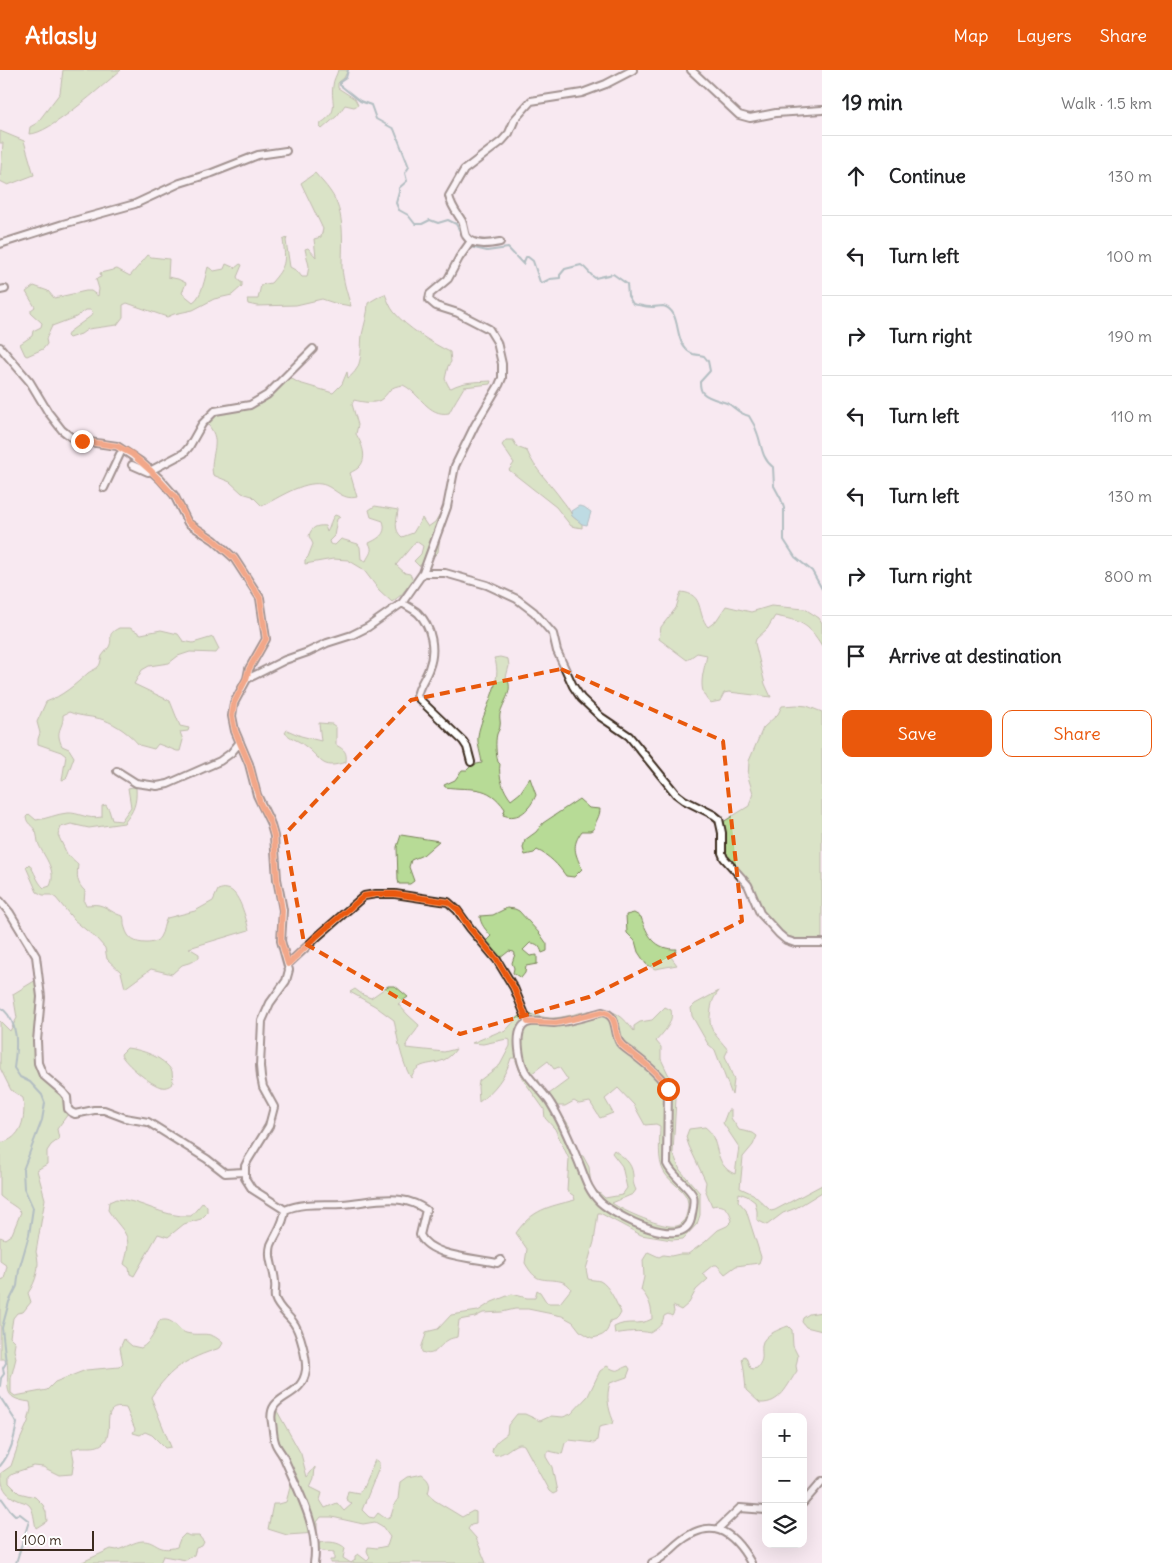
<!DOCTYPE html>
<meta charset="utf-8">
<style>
:root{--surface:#fff;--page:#f6f6f6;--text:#202124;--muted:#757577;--line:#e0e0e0;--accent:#ea580c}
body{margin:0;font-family:Delius,sans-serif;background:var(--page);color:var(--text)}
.controls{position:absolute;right:15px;bottom:15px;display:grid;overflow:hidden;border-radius:10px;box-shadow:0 5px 20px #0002}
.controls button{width:45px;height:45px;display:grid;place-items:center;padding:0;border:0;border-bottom:1px solid var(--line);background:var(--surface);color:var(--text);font:25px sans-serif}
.scale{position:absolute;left:15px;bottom:12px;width:79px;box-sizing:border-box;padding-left:5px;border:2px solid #3b2a1e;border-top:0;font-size:14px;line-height:18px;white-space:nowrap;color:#3b2a1e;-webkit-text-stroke:4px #fff;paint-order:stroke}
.stop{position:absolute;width:15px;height:15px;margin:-11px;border:4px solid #ea580c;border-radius:50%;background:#fff}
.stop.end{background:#ea580c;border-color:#fff;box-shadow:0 1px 5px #0008}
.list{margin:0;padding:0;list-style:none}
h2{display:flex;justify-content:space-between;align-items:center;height:65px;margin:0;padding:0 20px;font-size:21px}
h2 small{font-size:16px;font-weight:400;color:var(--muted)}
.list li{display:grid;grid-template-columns:32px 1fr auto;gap:15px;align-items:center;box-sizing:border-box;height:80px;padding:0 20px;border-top:1px solid var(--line)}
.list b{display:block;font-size:19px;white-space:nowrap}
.list em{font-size:16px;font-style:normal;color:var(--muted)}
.actions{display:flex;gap:10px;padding:15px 20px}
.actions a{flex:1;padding:11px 0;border:1px solid var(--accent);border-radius:10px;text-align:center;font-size:18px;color:var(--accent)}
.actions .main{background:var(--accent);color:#fff}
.icon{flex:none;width:28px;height:28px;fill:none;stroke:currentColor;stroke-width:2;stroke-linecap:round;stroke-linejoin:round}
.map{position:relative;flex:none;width:822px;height:1493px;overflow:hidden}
header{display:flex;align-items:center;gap:30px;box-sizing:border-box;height:70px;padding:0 25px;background:var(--accent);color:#fff}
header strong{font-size:24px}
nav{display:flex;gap:28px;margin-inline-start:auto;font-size:18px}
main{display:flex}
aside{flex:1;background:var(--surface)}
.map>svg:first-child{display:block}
.green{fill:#b7db96;stroke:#79825a;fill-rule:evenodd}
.water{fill:#79cad2;stroke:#608a8a}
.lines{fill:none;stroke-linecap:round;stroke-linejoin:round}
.stream{stroke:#608a8a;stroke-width:2}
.minor-casing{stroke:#3b2a1e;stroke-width:10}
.minor{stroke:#fff;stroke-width:6}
.route{stroke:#ea580c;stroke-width:6}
.marked{fill:none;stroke:#e8590c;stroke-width:4;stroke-dasharray:10 6;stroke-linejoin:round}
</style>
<header>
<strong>Atlasly</strong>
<nav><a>Map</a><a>Layers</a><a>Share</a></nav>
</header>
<main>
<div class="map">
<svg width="822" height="1493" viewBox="0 0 822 1493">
<rect width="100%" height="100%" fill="#f8e9f1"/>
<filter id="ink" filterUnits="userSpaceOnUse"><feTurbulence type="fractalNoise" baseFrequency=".02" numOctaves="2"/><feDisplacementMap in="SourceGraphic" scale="10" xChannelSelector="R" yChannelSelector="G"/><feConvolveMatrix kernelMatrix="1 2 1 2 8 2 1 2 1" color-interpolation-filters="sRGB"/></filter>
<g filter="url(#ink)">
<!-- green -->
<path class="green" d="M63,0H121C104,14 49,65 29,64L30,57L37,53L60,23Z
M338,0H348L344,8L338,13V18L355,29L358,35L354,37L345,35L337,46L322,59L320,57L321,53C341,40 330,33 333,16C333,10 337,5 338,0Z
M0,61L24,71L34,105L8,115L0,111L3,73H0Z
M315,103C320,109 326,115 330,121C346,143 342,172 342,198C343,210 347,224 351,236L334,233L322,229L296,235L257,236L248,234L247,229H258L261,215L271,213C286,196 286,192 283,170L287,168L286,171L290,197L297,201L302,207H307L309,196L305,179L308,178L316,187L314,169L321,167L323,159L301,113Z
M148,185L151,187L169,189L168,207L178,209L186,213L182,223L193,232C202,227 205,207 208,197L214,201L224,199L226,194L235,198L240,194L242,195L237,207L240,212H242V216L232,225L214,229L193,240L174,244L167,247L127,233L123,235V247L117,255L88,259L81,264L69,268L67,266L69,262L91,246L93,243L91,240H86L76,247L52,256L46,269L47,274L43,279L27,286L25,285L20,274L32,266L33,261L41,257L42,253L31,243V240L35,237L26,222L34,216L48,221L54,228L86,221H91L98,226L99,219L96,209L101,207L100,203L117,199L130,206Z
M385,224C388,231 390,237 394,242C406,257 433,274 450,282L451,292L448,296L445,309L449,317L451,318C464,311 477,312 491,311L490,314L464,317C459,326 454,333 449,343C428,347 420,323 403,315C389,317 391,320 383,328C376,335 362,332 354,330L352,334L358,355L356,364C361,372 368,387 360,396C358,399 353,401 350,403L357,427C341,431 334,416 321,414C303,411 278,428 262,436L252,426L242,423L230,412L213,405C208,384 226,370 204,351L214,339L255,332L285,305L299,313L333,323L342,314L347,302L348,308C364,297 360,281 362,265C364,255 368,244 368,233L380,226Z
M506,370H513L517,377L527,381C535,400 550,413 562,430C566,435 570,440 572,446L582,454V458L571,456L556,437L509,400L514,393L502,375Z
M375,436L398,440C397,450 393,460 402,467L413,463L422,448L428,457L435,452L441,442L446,443L441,460L438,482L433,487L419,496L414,491L421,484L423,476L416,471L396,495L405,503L410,504L413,510L401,525L392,532L379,520L363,499L348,490L333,489L305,494V490L308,487L313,474L309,466C311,458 316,455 325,456L327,462C331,456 330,450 335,445L340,447L337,449L334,466L329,471L330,474L335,475L341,469L358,474L360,477L361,489L366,491C369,484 374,481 369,473C380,468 387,463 383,451L371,447L369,440Z
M681,522C705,524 696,543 708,557L716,551L726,536L751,542L771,536L805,539L819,548L822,553V576C808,553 801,551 775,546L767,559L756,569L755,573L765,614L771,627L729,622L724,623L720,631L710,633C696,619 704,602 707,585L697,583L687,590L659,569L661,557L676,538Z
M119,558H130L141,564L161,560L178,564L183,571L193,573L213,567L219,579L216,583L190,582L178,586L169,593L149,596L142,600L134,614L170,631L180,656L189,658L188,661L180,662L183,670L180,681H177L158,674L154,679L139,675C131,665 116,654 104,650C93,646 81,647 69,642L63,645C64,659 54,659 62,676L69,679L74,687L66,709L62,710L66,686L61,682L38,674V669L40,663L37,652L46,632C62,626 75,615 88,603C92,600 98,599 100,594C101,591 101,589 102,586C104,583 107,580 109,577C114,567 105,565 119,558Z
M500,587L508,589L509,596L506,607C515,620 503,631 500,644C499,648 501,652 500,656C500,659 498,661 497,664C495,672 496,684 498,692L500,694C498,706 503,720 511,730L520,723L530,708L536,725C530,739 519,751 503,745L505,739C487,713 472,721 445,717L444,715L455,710L462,700H467L472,695L482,693C481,685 477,674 478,666C481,643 505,610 494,588Z
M797,635L807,636L822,642V871L799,872L792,870L776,858L762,843L725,784L723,752L749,736L753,723L748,707L749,691L763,658L778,644L782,636Z
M319,653L332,654L336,657V675C345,680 347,682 346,692C320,701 322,688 305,676C299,670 291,669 285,663L287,660L301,666L321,671Z
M133,717L136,718C137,733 134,741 124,753L89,758L71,754L61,757L58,765L67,784L78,794C77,805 76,813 85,821L84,832L86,835C90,835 95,834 99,835C108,837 113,844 123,846C125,851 123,854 125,858C128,869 135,873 146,873C152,873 157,872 160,867C164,861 163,854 167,848L195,841L213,831L218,820C221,819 224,818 227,819C239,820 246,849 249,860L189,878L199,884V888L192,892L182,895L172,904L151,899L125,918L121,902L107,889L105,878L97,869L74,850L56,828L51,825H43L37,822L26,797L29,794C35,802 37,812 44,818L50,816C57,801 45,788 39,775C37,771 38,765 35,760C32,755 27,754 26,747L29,744L36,750C47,749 56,744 67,743C79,742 86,750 102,747V736L106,735L109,740L112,750L121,751L131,737L128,718Z
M579,729L589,738L600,739C600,747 595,751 594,759L590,761H582C571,776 575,783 582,799L574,807L566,806C558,795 550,786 537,780L534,783L525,785L523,778L525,770L536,762L543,753Z
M401,765L439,771L423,785L411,790L409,797L414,811L410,814H399L398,810L397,777Z
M507,838L515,839L519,841L540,864L547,874V881L542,883C540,876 537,873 530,873L523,880L530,886L537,885V894L526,896L525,903L521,908L513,903L514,898L512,893L515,884L514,882L509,881L499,889L485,872L491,866C486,860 480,854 480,846L493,845Z
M634,843L641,847C647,865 655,880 677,879L675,883L671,887L677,895L655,899L646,894L638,882L635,871L627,863L626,845Z
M36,910C45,928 32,967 35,990C39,1015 57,1012 65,1029C67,1033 67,1039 68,1044L57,1059L59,1069L51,1075L47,1081V1094L37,1100L45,1129L36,1182C41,1195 36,1212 28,1223L31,1232L23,1242L17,1243L13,1248L10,1267L15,1272L14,1280L16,1288L11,1308V1323L15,1326L47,1320L55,1312L86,1300L119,1297L123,1293L120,1278L124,1269L132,1276L141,1278C151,1272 155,1262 159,1251C173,1246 177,1260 186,1263C203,1267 208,1259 223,1273L220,1278C186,1289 172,1297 151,1327L171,1377L165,1378L152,1365L145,1362L140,1365L133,1363L135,1359L126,1338C99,1333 114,1359 105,1371C96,1382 82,1373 72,1380L74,1390L72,1404L59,1405L43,1397L34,1396L13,1403L9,1406V1413L19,1423L35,1427L43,1435L46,1442L47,1451L36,1458C34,1451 34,1440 29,1435C26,1432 22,1432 18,1430C5,1425 1,1416 1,1403L11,1396L20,1370L28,1352L31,1339L30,1332C0,1328 10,1319 7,1289H0V1210L4,1209L7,1196L0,1191V1167L5,1169L12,1164L21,1142C15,1135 6,1132 0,1126V1073C22,1069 26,1048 23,1028L11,1020L0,998V951L10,961L17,948L13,924Z
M388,916H395L408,927L398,934L408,945L419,955C416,964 406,969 406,978L444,982L456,979C441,1002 419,985 411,1008C401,990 398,970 394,950L375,936L350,922L355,919L363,925L371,928Z
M719,921C714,927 712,931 711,939C707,961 715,963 728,980L725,986L734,1010L732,1025L715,980L708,974L692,946L691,938L695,934Z
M665,937L671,940C674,952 664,962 656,971L661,977V989L671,1010L676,1028L673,1083L680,1100L700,1123V1145L697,1154L683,1169L672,1170L641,1165L600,1143H598L594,1172L586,1199L588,1209C591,1210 597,1210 600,1211C609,1215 617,1234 621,1243L618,1248L610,1251C608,1263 604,1266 592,1268L580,1261L573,1252L562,1246L528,1239H515L502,1242L483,1243L475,1247L459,1250L457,1267C454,1268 451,1268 448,1270C438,1276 435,1288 422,1282C420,1275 426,1269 426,1262L438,1259L451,1245L478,1241L492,1232L512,1224L527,1228H535L537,1220L540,1222L547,1233H560L571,1219C565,1207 549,1212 538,1208C532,1205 528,1198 525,1193L527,1179L516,1163C533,1139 548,1137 575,1130L574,1126L567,1121L569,1089L555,1059L545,1048L544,1039L522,1008L515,988H511C506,1006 494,1021 479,1032L478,1017L479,1011L500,995L510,976V970L507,969L483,974L472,973L501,961L504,962C510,957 514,950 520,946C528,941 544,949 553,948C574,947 598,933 617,944C624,948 629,955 634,961V956L640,952L652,950ZM548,991L554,999L559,997L568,1010L549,1024L545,1022L539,1014L540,1013L538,1009H535L531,1004ZM618,1018L634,1035L645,1055L656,1054L660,1056C660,1070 657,1090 664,1102C670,1113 687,1120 688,1133C688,1140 686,1154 677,1156C664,1159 623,1141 612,1133L633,1124L636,1120C633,1114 633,1111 633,1105C632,1092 623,1087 614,1080L612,1083L622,1096L627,1118L622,1125L605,1128L591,1116L589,1097L583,1086L578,1085L573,1069H570L564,1063L571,1059L565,1049L563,1048L555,1039L557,1036H565L574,1031L579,1034L590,1032L600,1048L613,1043L605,1029Z
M127,978C143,980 163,987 172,1001L173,1013C170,1016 166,1018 162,1017C152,1016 124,993 121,984Z
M728,1040H731V1048L739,1060L753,1063L757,1066L753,1075L743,1087L740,1118L753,1124L771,1141L775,1140L822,1115V1122L796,1138L783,1143L767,1155L757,1150V1141L755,1132L747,1126L739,1123L738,1131L746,1140L761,1187L759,1193L736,1196L725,1204L717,1195H713L702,1204L708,1209L696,1220L689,1233L681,1240L673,1236L674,1242L672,1246L668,1244L664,1246C662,1256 658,1258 650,1263C642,1260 623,1262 615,1264L614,1257C629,1249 637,1257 652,1249C652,1237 649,1229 641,1220L644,1207L643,1190L648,1182L659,1187L663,1185L671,1186L680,1184H688L705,1172L718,1160L727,1156L732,1151C730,1140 725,1133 712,1136L705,1119L706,1112L689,1076L686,1067L689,1059L705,1057C721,1068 712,1095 735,1104L739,1077L723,1053Z
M116,1129C142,1130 163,1148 191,1146L203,1132L207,1137V1143L201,1149L184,1154L168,1167L158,1164L134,1206L130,1204L129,1198L124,1194C134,1162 123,1164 108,1140L109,1132Z
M822,1242V1261L806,1257L802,1252L803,1248L809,1244Z
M788,1256L792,1260L793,1276L798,1286L796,1296L797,1301C787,1315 781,1334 760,1333L746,1320L744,1299L742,1289L744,1286L746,1287L750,1298L753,1299L757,1298C765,1288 761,1286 762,1275C763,1265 780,1259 788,1256Z
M607,1296C619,1304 618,1299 628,1296L630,1299L627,1307L610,1313C606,1326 608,1338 613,1350L612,1354L599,1357L597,1370L595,1373L569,1370L565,1373L562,1384L549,1381L546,1383V1387L552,1397L557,1422L553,1424L549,1421L524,1375C515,1370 507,1385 495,1385L492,1382C493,1373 500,1369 507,1364L508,1355L517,1344H525L540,1351L551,1346L563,1347L571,1344L588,1326L600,1301Z
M277,1341L301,1384L307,1407L315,1397L314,1408L310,1417L322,1423L320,1430L325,1438L337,1433L344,1441L352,1434L346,1429L348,1421L359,1423L363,1418L375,1390L379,1392V1398L362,1440L369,1447L374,1448L378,1443C384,1447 385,1450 391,1446L395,1433L398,1429L400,1412L407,1407L422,1404C430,1410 431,1414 428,1423L434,1430L462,1447L473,1441L476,1442V1454L471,1455L468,1459L476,1468L486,1493H330V1490H334V1482L322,1481L318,1478L319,1473C329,1471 339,1472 345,1478L343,1488L351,1493L355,1490V1486L358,1484L367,1491L370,1488L367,1481L368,1477L377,1478L387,1476L390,1467L382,1456L375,1452L363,1454L332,1447H321L317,1452V1461L316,1463L287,1465L268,1459L273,1434H279L286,1432C289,1422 292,1411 291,1400C288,1380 267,1362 277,1341Z
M185,1464L190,1466H199L204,1472L202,1476L196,1478L194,1485L186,1490L163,1486L160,1493H80L111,1479L117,1480C125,1478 135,1471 143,1471C157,1471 157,1483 177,1477L180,1469Z"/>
<!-- water -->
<path class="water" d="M579,436L584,437L591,442L587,455L582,454L572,446L571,441Z"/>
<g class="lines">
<!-- stream -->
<path class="stream" d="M348,0L346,8L340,12V15L360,31L371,35L376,49L394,59L409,97L405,103L407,111L399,118V122L396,133L399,140L408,145L415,154H422L430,150L438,153L448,150L456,154L467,174
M470,177L487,181L508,178L523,194L526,187H528L533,191L540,212L542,213L550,209L560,208V205L565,199L581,195C588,199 589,204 595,208L613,204L627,214L628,226L633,234C639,235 645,237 652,237C655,237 660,236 663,236C684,241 671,275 693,284C696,285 700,285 704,286L708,291L710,301L700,312C700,316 700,320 703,323C709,329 722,331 729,334C736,339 740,344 749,346C753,352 756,358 758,365C762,377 762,389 773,397L774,416L781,429L784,438V470L795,487L812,501L822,519
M0,937C20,951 17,977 14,998L20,1007L30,1012L42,1025L45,1033L42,1050L23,1100L24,1118L33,1138L29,1165L19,1200L17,1216L9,1232L2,1258L6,1293L3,1298L4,1304L1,1308L0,1316
M0,1327L17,1353C14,1369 11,1383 0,1396
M0,1426L10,1440L15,1445L20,1444L29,1451L16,1493"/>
<!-- minor casing -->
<g class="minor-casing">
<path id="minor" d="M691,0L739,45L750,48L776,43L822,40
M500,172C490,174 473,177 466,166C464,161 464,155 462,151C457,143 451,136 449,126L464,100L502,71L509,63L515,49L531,31L582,23L606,14L633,0
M0,174L63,154L135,134L180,113L212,103L258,85L286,81
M0,220L5,219
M0,277L30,312L48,342L62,360L71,367L82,371L117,376L141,392L160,409L174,425L188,453L214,470L234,488L260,528L266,569L249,599L247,609L234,633L232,646L235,661L249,694L257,725L270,752L274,766L277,809L283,840L281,871L289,900L286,911L270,933L262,951L260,996L261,1007L263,1017L274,1037L269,1056L248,1090L245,1096V1108L252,1119L285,1140C284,1154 276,1163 271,1175C267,1189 275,1200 275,1213C276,1218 274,1223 275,1228C278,1238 287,1244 293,1252C300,1261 307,1289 306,1300C302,1331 266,1322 272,1353C273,1359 273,1366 275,1372C276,1377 282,1383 284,1388C297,1419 320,1458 314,1493
M132,395L148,402L184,383L189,377L202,354L215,341L250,335L267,325L313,279
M104,418L120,384
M423,503L447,437L455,396L475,355L499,315L502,308V294L497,272L489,259L458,243L436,236L429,230L430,224L448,209L459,188L471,171
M402,533C407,536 413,539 418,543C432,557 436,580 429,598C426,608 418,616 417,627L463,671L467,677L471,692
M247,609L285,590L308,582L327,573L352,565L368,557L402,533L423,503H445L487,515L517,529L534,542L553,564L557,581L573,616L581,628L601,647L629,666L676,724L684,730L714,745L719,749L722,763V783L724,788L748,815L760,843L779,864L786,870L795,873H822
M117,701L136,713L157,716L168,714L220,691L231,683L240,672
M0,831L10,843L36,886L41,927L37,971L38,993L43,1005L63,1022L67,1027L68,1039L71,1042L75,1044L94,1040H104L125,1048L148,1052L207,1089L225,1103L244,1102
M288,894L317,867L364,826L376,824H395L448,832L457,840L470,858L497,890L514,918L528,952
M602,942C619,945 613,962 620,973C623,977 628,980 632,983C644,993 661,1005 668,1019L667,1094C673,1107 689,1116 693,1126C695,1133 692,1142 691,1149C683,1182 614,1145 600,1132C587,1120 584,1104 577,1088C570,1071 561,1050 551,1034C544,1022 532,1013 525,1001C520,992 515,967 522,957C528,948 544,953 554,953C570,952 587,946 602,942Z
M285,1140C303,1132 323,1135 342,1134C361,1133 382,1127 401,1130C409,1131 419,1135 426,1140L420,1165C430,1187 476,1188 497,1193L501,1190
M803,1433L822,1411
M719,1458L740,1438L766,1440
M652,1493C662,1489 669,1481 677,1474C710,1446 732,1459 751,1493"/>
</g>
<!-- minor -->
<use href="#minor" class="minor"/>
</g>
</g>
<g class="lines" filter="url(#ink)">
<!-- route -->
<path class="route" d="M82,371L117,376L132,384L151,401L176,428L188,452L214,470L234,488L260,528L266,569L249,599L246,609L234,633L232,646L235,661L249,694L260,733L270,752L274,766L277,809L282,840L281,871L288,894L316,867L364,826L376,824H395L448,832L458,840L470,858L497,890L514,918L528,952L556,953L602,942C619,945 613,962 620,973C623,977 628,980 632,983C644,993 661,1005 668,1019"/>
</g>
<!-- marked area -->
<path d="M0 0H822V1493H0ZM561,599L723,671L742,851L589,927L460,964L304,873L285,764L411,630Z" fill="#f8e9f1" fill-opacity=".55" fill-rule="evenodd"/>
<path class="marked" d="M561,599L723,671L742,851L589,927L460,964L304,873L285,764L411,630Z"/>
</svg>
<div class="controls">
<button>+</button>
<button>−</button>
<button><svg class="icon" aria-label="layers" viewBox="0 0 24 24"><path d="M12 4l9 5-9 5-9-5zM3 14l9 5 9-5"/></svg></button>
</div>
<div class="scale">100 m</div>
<div class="stop" style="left:668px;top:1019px"></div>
<div class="stop end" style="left:82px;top:371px"></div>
</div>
<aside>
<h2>19 min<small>Walk · 1.5 km</small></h2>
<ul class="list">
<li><svg class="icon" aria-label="ahead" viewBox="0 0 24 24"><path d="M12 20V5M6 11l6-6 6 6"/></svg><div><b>Continue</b></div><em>130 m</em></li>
<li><svg class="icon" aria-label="left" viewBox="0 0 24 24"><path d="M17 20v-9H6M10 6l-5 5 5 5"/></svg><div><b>Turn left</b></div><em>100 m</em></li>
<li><svg class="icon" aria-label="right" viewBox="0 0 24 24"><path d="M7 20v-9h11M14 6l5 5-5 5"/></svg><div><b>Turn right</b></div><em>190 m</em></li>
<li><svg class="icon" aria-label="left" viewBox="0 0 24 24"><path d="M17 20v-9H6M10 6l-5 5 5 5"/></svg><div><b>Turn left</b></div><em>110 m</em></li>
<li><svg class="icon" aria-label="left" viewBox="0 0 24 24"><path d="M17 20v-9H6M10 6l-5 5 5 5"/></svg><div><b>Turn left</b></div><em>130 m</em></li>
<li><svg class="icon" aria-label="right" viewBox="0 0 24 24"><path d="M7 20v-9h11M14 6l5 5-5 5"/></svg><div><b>Turn right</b></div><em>800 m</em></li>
<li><svg class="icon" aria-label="arrive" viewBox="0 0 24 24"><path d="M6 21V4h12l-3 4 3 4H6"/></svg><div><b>Arrive at destination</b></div></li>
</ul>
<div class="actions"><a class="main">Save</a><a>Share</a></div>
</aside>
</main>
